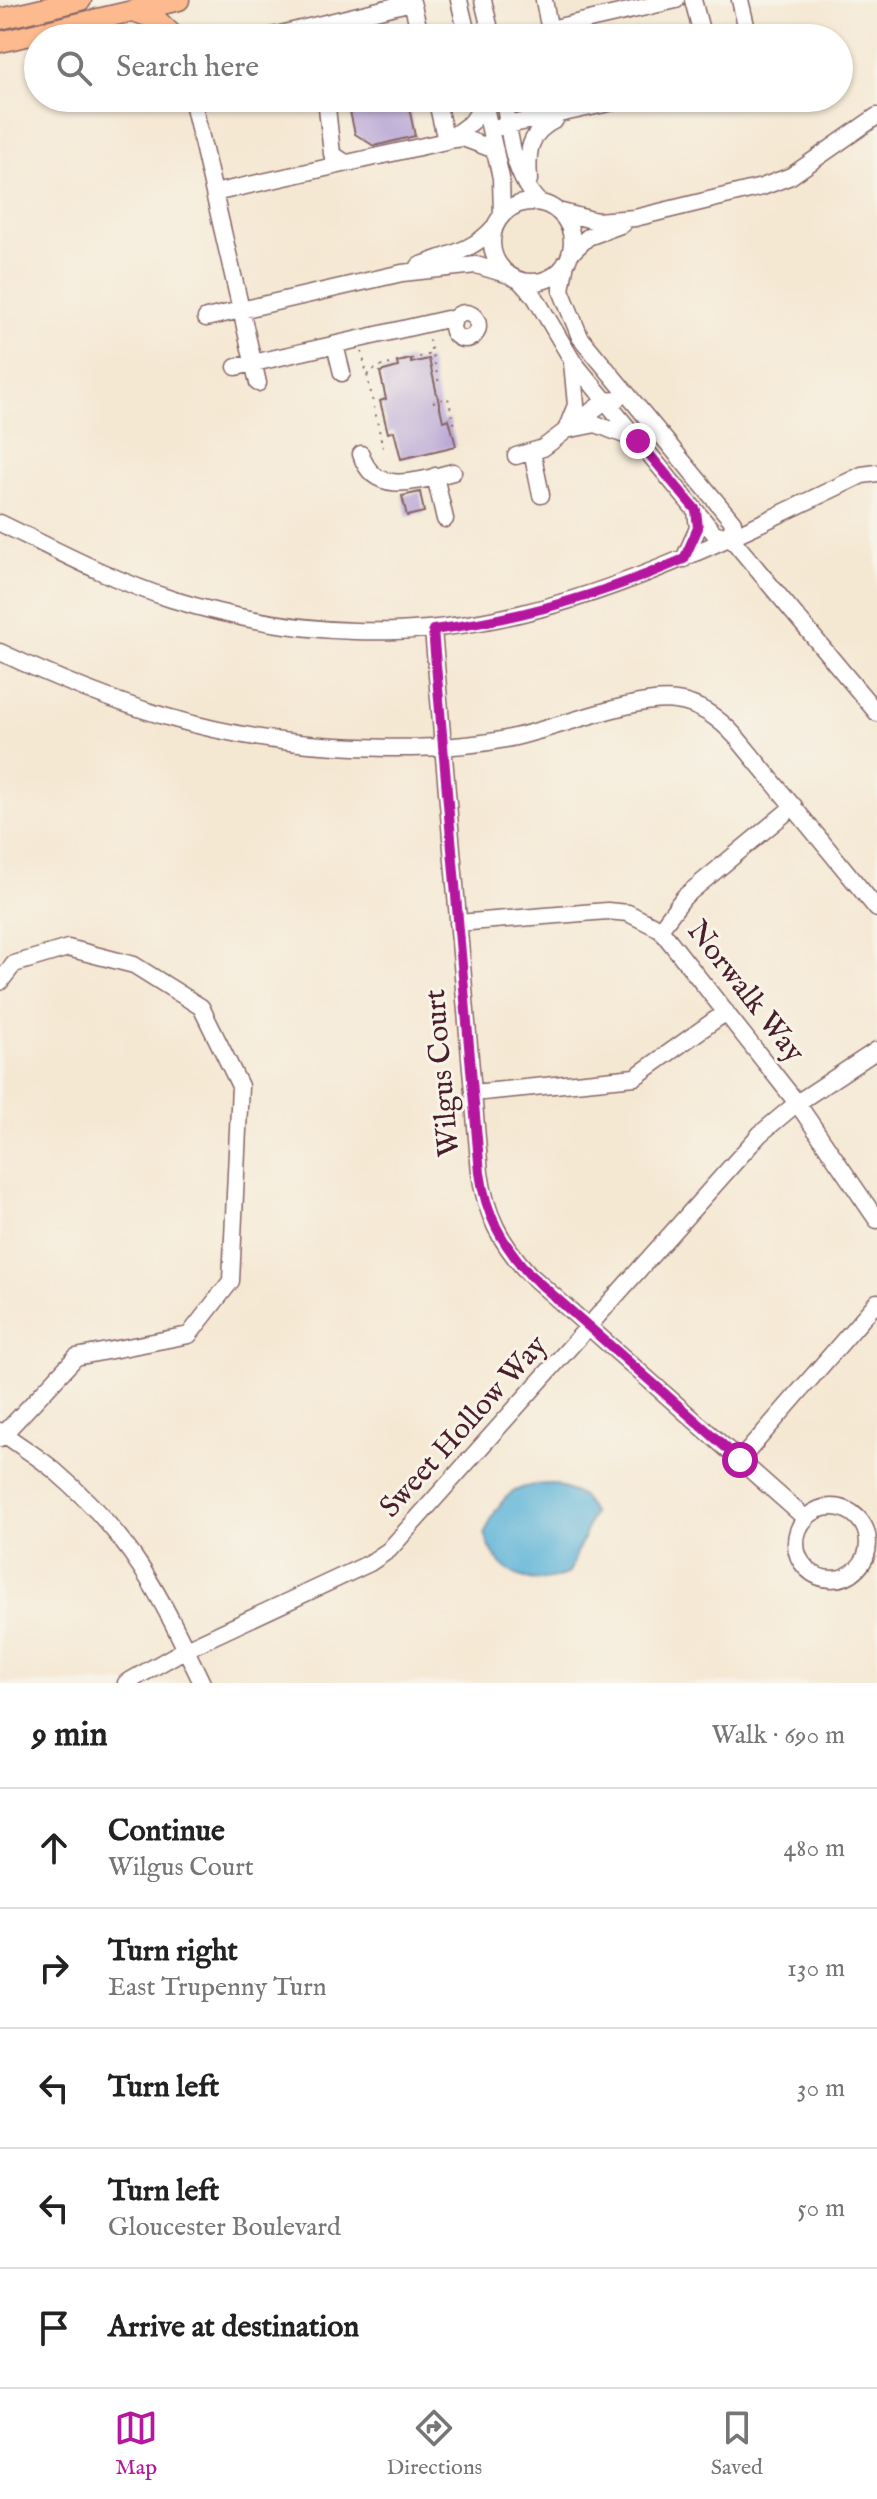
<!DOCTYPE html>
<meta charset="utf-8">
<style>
:root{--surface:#fff;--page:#f2f2f2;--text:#222;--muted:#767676;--line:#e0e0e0;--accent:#b5179e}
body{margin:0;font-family:"IM FELL English",serif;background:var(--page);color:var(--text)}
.stop{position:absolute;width:24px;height:24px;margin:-18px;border:6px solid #b5179e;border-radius:50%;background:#fff}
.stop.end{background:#b5179e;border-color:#fff;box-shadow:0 2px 8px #0008}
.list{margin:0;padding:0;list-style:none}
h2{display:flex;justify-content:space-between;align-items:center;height:104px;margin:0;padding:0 32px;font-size:34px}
h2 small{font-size:26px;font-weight:400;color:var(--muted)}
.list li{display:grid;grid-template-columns:52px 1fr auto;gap:24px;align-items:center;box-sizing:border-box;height:120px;padding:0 32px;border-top:2px solid var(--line)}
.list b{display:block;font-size:30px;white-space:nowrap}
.list p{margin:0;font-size:26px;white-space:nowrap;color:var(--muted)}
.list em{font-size:26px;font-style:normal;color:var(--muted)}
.icon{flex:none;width:44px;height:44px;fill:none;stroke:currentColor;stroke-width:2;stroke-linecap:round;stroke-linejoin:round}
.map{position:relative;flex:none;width:877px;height:1683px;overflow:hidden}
.search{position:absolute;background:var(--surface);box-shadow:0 2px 6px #0004;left:24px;right:24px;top:24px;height:88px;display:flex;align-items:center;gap:20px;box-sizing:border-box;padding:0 28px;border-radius:44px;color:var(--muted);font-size:30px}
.sheet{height:704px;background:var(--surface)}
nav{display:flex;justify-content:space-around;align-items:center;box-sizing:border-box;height:112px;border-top:2px solid var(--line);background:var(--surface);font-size:22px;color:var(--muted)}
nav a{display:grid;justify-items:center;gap:4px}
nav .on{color:var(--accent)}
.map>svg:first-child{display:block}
.water{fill:#5bb3d8;stroke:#526982;stroke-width:2}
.building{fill:#b4a0d4}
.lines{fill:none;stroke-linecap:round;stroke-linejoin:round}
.minor-casing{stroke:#866566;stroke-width:19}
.major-casing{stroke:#866566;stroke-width:23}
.path{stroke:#866566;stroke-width:2;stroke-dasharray:2 6;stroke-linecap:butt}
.minor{stroke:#fff;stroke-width:16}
.major{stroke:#fcba8e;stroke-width:20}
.route{stroke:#b5179e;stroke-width:10}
.labels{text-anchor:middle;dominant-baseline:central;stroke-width:6;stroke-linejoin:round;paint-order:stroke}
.street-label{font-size:30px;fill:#4a1f2b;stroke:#f7f3e8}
</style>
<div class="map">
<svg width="877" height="1683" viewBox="0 0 877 1683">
<rect width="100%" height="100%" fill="#f7f3e8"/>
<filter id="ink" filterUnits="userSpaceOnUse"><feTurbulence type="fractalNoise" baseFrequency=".0125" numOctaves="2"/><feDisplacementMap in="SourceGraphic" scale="16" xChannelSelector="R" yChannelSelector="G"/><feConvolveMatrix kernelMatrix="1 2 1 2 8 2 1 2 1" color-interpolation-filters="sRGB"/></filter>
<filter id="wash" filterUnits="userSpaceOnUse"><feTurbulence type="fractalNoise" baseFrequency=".006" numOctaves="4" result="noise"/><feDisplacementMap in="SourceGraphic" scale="32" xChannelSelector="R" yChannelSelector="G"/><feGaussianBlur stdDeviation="1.8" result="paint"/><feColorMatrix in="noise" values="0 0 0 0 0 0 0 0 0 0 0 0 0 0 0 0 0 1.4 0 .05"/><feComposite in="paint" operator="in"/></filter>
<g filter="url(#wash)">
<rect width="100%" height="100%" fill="#f5e8d3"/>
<!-- water -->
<path class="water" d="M554,1484L582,1496L593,1513L569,1573C531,1590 495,1574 485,1533C501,1496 512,1483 554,1484Z"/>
<g id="blocks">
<!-- building -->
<path class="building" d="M347,98H407L415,136L374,146L355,134Z
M411,359V363L429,359L443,421L449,419L456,446L401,459L394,431L388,433L380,401L386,399L380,372L398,367L397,362Z
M420,492L424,512L407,516L402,496Z"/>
</g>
</g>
<g filter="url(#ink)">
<use href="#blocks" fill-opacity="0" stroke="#866566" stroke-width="2"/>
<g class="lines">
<!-- minor casing -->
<g class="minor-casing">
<path id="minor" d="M459,0L468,38
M483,0L492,38
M544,0L548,21
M693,0L703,38
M740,0L749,38
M550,29L676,0
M264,38L412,2L421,38
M192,98L258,383
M326,98L332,154L344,162
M483,98L501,178L502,215
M504,98C509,133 513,177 539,202
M517,98L535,109L554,114
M490,129L632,98
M448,140L463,138L495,150
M446,141L472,122L484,104
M529,180C527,152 528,133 555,120
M214,193L446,141L436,98
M492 242a40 40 0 1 1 80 0a40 40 0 1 1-80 0Z
M558,211L596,221L635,218L762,187L791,176L877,116
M570,254L588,237L623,224
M566,262L561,290L580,337L733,522L731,538
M419,266C446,255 474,251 494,227
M519,280L535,297L572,360L714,533L731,538L877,713
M452 326a13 13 0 1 1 26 0a13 13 0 1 1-26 0Z
M206,318L402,273L476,265L509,275
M335,345L342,373
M572,362L576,405L566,430L596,424L632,438
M236,367L447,319L453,323
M532,452L541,495
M361,454C374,498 420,480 453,472
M516,456L543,448L605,401L616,400
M435,476L445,519
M0,523C56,550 112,580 171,599C442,683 623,590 862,475L877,473
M684,559L698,528L696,511
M433,630L480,1173C486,1215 500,1242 529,1274L805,1518
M0,652C111,704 212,739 336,746C391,749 452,750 506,739C550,731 636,695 676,701C701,704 721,720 737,738L877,909
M458,923L607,911L628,913L660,929L797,1103L877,1220
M660,929L684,897L794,806
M0,982L14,964L68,948L134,965L201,1007L240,1086L231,1281L189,1335L76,1357L0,1438
M473,1093L635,1077L726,1012
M0,1431C18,1445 38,1456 55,1471C133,1538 159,1593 202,1683
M740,1460L877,1302
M796 1543a36 36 0 1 1 72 0a36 36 0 1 1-72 0Z
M126,1683L186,1649L370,1563L389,1550L760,1134L797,1103L877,1050"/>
</g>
<!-- major casing -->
<g class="major-casing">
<path id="major" d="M133,11L156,19L176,38
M0,19L81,0
M0,42L179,0"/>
</g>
<!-- path -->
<path class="path" d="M429,340L439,383H435
M362,352L383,448
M367,375L378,367L432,354
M433,402L448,398L455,426"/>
<!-- minor -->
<use href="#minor" class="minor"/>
<!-- major -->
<use href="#major" class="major"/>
</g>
</g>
<g class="lines" filter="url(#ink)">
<!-- route -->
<path class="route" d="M638,441L696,510L698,528L684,559C603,594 521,619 433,630L480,1173C486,1215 501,1242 529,1274L740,1460"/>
</g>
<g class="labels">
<!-- street labels -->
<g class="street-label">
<text transform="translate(745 992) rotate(52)">Norwalk Way</text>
<text transform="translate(443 1073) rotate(-95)">Wilgus Court</text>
<text transform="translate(464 1427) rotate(-48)">Sweet Hollow Way</text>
</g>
</g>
</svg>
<div class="stop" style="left:740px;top:1460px"></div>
<div class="stop end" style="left:638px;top:441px"></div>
<div class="search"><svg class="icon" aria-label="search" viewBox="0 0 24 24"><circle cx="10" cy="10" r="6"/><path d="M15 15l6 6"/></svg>Search here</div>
</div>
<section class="sheet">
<h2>9 min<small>Walk · 690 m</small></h2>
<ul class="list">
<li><svg class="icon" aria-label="ahead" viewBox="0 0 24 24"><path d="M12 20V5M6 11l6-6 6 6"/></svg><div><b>Continue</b><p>Wilgus Court</p></div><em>480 m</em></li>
<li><svg class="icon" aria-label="right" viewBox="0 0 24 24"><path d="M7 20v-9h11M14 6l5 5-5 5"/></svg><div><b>Turn right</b><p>East Trupenny Turn</p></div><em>130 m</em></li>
<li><svg class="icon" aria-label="left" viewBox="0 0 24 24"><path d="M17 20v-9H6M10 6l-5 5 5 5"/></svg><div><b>Turn left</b></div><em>30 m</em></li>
<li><svg class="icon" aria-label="left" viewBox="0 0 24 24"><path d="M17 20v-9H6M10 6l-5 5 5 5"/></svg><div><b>Turn left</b><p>Gloucester Boulevard</p></div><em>50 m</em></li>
<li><svg class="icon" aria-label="arrive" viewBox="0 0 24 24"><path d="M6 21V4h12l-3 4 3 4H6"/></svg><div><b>Arrive at destination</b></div></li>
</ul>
</section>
<nav>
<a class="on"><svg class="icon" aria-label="map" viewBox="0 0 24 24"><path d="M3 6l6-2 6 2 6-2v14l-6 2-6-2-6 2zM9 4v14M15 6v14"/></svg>Map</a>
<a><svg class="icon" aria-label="directions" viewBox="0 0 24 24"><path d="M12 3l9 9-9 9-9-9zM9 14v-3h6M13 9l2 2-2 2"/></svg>Directions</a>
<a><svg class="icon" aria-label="saved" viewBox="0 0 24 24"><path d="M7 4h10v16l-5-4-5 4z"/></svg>Saved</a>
</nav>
